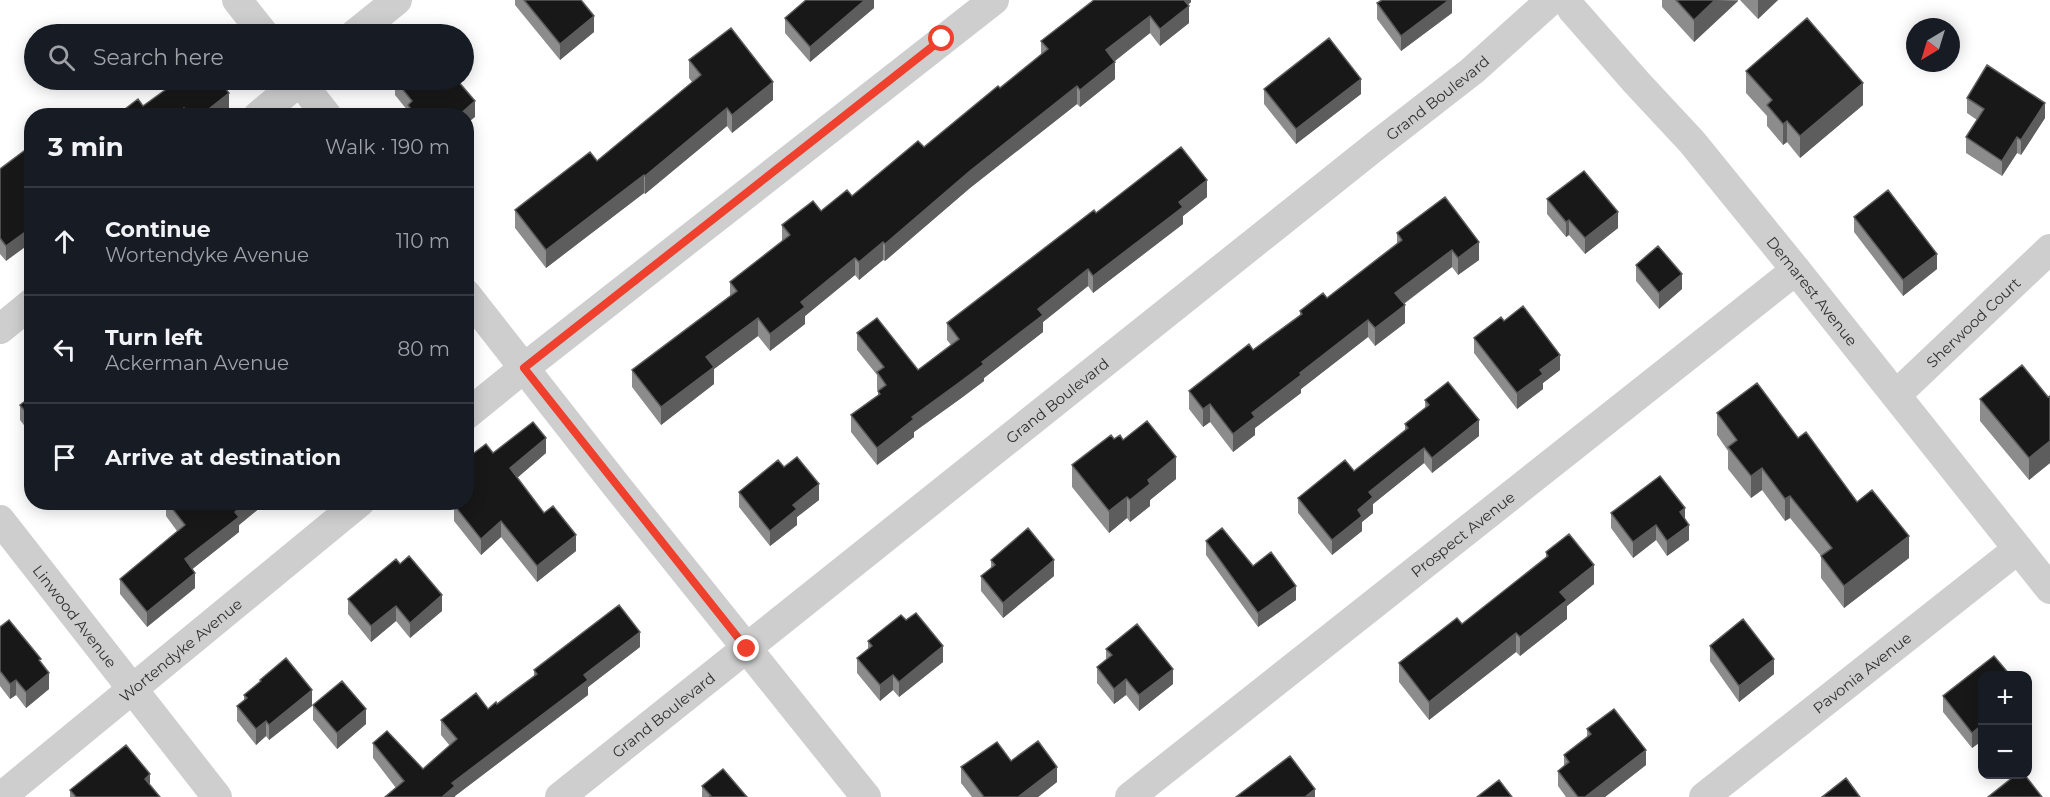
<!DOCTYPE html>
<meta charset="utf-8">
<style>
:root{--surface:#171b24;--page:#20242c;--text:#f1f3f6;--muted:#9ea1a6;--line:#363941}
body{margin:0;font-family:Montserrat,sans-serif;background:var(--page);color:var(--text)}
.controls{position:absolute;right:18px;bottom:18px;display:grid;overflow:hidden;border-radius:12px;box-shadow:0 3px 15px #0003}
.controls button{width:54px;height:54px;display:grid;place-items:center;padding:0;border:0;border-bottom:2px solid var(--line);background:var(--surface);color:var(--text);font:30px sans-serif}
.compass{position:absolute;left:1906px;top:18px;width:54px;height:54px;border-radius:50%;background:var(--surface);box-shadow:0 3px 15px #0003;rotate:218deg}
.stop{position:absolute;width:18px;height:18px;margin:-14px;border:4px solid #ef402d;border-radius:50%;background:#fff}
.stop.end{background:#ef402d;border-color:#fff;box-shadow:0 2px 6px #0008}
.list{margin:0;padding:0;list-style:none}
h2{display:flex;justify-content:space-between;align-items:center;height:78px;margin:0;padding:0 24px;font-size:26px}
h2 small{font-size:20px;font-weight:400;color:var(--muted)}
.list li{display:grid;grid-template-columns:39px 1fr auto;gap:18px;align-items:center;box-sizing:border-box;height:108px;padding:0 24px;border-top:2px solid var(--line)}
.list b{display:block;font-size:22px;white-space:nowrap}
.list p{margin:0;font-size:20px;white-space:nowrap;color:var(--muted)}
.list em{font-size:20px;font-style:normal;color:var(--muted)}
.icon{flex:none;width:33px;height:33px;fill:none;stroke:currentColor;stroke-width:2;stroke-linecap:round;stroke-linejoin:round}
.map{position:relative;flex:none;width:2050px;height:797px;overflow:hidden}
.search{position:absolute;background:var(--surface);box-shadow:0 3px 15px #0003;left:24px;top:24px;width:450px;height:66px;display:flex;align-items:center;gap:15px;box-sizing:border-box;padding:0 21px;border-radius:33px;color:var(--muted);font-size:22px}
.panel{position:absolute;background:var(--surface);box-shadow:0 3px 15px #0003;left:24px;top:108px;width:450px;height:402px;border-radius:24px}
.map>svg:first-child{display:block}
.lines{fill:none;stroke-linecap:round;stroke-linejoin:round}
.minor{stroke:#cecece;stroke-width:30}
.wall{fill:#8c8c8c}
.shaded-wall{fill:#5d5d5d}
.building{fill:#181818;stroke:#5d5d5d;stroke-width:1.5}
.route{stroke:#ef402d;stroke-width:8}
.labels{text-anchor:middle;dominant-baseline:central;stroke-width:6;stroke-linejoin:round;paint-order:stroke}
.street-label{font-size:15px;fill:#313131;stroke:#fff}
</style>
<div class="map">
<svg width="2050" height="797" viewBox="0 0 2050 797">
<rect width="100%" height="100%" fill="#fff"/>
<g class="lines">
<!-- minor -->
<g class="minor">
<path d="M237,0L264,34"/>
<path id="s1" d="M1567,0L1572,9L1637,83L1692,142L1796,270L2050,589"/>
<path d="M355,34L397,0"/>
<path d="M299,80L327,116"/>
<path d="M258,116L301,80"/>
<path d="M466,294L615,484L866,797"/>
<path d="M0,329L32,303"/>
<path id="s2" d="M1896,395L2050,249"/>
<path d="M466,415L524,368L994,0"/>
<path id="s3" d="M0,520L217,797"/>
<path id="s4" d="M1,797L360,502"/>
<path id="s5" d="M560,797L1378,144L1472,71L1551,0"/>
<path id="s6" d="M1130,797L1796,270"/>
<path id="s7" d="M1704,797L2018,549"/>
</g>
</g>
<!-- wall -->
<path class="wall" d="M515,0H581L594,32L560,60L515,5Z
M874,0V8L810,62L785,33V18Z
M1191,0V2L1188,5L1189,23L1160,46L1150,33L1115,61V79L1080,107L1077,104L970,188L885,261L883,260L859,280L855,275L805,316V324L770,351L758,336L714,369V384L661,425L632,387V370L730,296V282L782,242V225L821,211L852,196L924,147L1041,55V41Z
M1452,0V13L1401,51L1377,19V3Z
M1662,0H1738V1L1694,42L1662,7Z
M1740,0H1778L1758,19Z
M689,60L773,100L732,133L727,126L645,194L644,193L546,268L515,228V210L597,161L692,82L689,78Z
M1746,71L1863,105L1800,158L1787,142L1783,145L1767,126V116L1746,93Z
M395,80L475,117L466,116H408V111L395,95Z
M1264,89L1361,94L1296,144L1264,104Z
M1967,98L2045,118L2021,155L2017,153L2002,176L1966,153V137L1977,120L1967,113Z
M143,106L229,109L220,116H116Z
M32,145L6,261L0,254V169Z
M1207,197L1183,216V224L1093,293L1088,286L1043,322V332L984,378V381L960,399L914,432V437L877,465L851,432V415L878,395V391L877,389V375L857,350V333L918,370L951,345L947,340V323L1096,213Z
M1445,197L1479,260L1458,275L1452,267L1404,304L1405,323L1375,346L1368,337L1301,389V393L1255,428V435L1233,452L1210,422L1203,427L1189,409V391L1253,350L1300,315V311L1327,298L1397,244V233Z
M1547,199L1618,228L1585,254L1569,235L1566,237L1547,214Z
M1854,217L1937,269L1903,296L1854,232Z
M1636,265L1682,289L1659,309L1636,281Z
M1474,338L1560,370L1543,383V389L1517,409L1474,353Z
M32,396V451L30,449V433L20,420V405Z
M2050,396V463L2029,480L1980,421V399L2048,397Z
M1425,400L1479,436L1432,473L1424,463L1373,504V513L1362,522V531L1332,555L1298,513V498L1354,471L1405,430V424L1425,408Z
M1717,413L1798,438L1909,558L1844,608L1821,578V556L1790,518L1785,521L1762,490L1751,498L1728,469V451L1717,435Z
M1114,439L1123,440L1176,479L1150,500V506L1130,522L1127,518L1109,533L1072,487V465Z
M493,453H546L517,478L544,513L576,551L537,582L501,537L481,555L454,521V505L452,502H466V459Z
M784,467L819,500L797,517V525L770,546L739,507V492Z
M166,502H267L239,525V532L192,569L195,588L147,627L120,594V579L177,531L166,516Z
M1611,513L1685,519L1689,540L1667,556L1656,540L1633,558L1611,528Z
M1206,541L1296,600L1258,627L1206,555Z
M1546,552L1594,584L1567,606V619L1520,656L1516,652L1429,720L1399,682V663L1462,624L1546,558Z
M991,560L1054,576L1003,618L981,591V576L991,568Z
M400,564L442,611L410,638L396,621L371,642L348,614V599Z
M0,627L41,662L49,689L26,708L16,695L10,699L0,686Z
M868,641L943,662L899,697L893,690L880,701L857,673V658L868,649Z
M1710,646L1774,674L1739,702L1710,661Z
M640,647L588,687V695L455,796V797L396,788L373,758V743L423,769L450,746L441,735V720L488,709L497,704L534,676V670Z
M1106,649L1173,684L1139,711L1126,695L1114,704L1097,683V667L1106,660Z
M1983,675V740L1972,748L1943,712V696Z
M260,680L312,706L269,740L266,736L256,745L237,721V706L244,700V695L260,682Z
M313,705L366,724L337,749L313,720Z
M1587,729L1646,765L1605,797H1566L1558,786V771L1564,767V755L1587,738Z
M961,767L1057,782L1038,797H972L961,783Z
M150,785L160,797H70V790Z
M702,786L747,797H702Z"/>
<!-- shaded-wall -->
<path class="shaded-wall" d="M865,0H874V8L810,62V47Z
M1179,0H1191V2L1179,11Z
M1449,0H1452V13L1401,51V36Z
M1715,0L1738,1L1694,42V20Z
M1758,0H1778L1758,19Z
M1189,6V23L1160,46V29Z
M594,16V32L560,60V44Z
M1150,16V33L1106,68V50Z
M1115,62V79L1080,107V90Z
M1361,79V94L1296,144V129Z
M773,82V100L732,133V115Z
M1863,83V105L1800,158V136Z
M1077,86V104L970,188L885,261V244L970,171Z
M229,93V109L220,116H200Z
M475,101V117L466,124V116H458Z
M2045,103V118L2021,155V140Z
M184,108V116H175Z
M727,108V126L645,194V176Z
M1787,121V142L1783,145V124Z
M2017,137V153L2002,176V161Z
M644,175V193L546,268V250Z
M1207,180V197L1183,216V224L1093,293V276L1179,202Z
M1618,212V228L1585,254V238Z
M1569,220V235L1566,237V222Z
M32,227V242L6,261V246Z
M883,242V260L859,280V262Z
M1479,242V260L1458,275V258Z
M1452,250V267L1395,310V293Z
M1937,254V269L1903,296V280Z
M855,258V275L805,316V324L770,351V334L801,302Z
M1088,269V286L1043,322V332L984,378V381L960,399L914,432V437L877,465V448L912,417L982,362L1038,309Z
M1682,274V289L1659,309V293Z
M1405,305V323L1375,346V328Z
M758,318V336L714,369V384L661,425V407L706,357Z
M1368,320V337L1301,389V393L1255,428V435L1233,452V434L1252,413L1300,373Z
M1560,355V370L1543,383V389L1517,409V393L1540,370Z
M1210,404V422L1203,427V409Z
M1479,420V436L1432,473V458Z
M546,438V453L510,484V468Z
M2050,441V463L2029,480V458Z
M1424,448V463L1373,504V513L1362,522V531L1332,555V540L1369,492Z
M1176,457V479L1150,500V506L1130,522V500L1148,480Z
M1762,468V490L1751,498V476Z
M819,484V500L797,517V525L770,546V531L793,505Z
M1790,496V518L1785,521V499Z
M1127,497V518L1109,533V511Z
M247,502H267L239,525V532L185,575V559L235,512Z
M1685,508V524L1680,512Z
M501,521V537L481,555V539Z
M1656,525V540L1633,558V542Z
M1689,525V540L1667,556V541Z
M576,535V551L537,582V566Z
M1909,536V558L1844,608V586Z
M1054,560V576L1003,618V603Z
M1594,565V584L1567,606V619L1520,656V637L1560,592Z
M195,573V588L147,627V612Z
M1296,586V600L1258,627V613Z
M442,595V611L410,638V623Z
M396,606V621L371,642V626Z
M640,632V647L588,687V695L455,796V797H442L452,783L584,675Z
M1516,633V652L1429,720V702Z
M943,646V662L899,697V682Z
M1774,659V674L1739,702V686Z
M1173,669V684L1139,711V695Z
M49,673V689L26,708V692Z
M893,675V690L880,701V685Z
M1126,679V695L1114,704V689Z
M16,680V695L10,699V684Z
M312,690V706L269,740V725Z
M366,709V724L337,749V733Z
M266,721V736L256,745V729Z
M1983,724V740L1972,748V733Z
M1646,750V765L1605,797H1585Z
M1057,767V782L1038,797H1018Z
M150,774V790L145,779Z
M1315,789V797H1305Z"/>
<!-- building -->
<path class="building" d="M524,0H581L594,16L560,44Z
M806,0H865L810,47L785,18Z
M1094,0H1184L1189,6L1160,29L1150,16L1106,50L1115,62L1080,90L1077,86L970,171L885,244L883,242L859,262L855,258L801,302L805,307L770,334L758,318L706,357L714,367L661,407L632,370L737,291L730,282L790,235L782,225L813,201L821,211L847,190L852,196L918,141L924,147L998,86L1000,88L1048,49L1041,41Z
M1382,0H1449L1401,36L1377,3Z
M1676,0H1715L1694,20Z
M1807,18L1863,83L1800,136L1787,121L1783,124L1767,105L1772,100L1746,71Z
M731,28L773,82L732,115L727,108L645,176L644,175L546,250L515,210L590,152L597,161L701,75L689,60Z
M1329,38L1361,79L1296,129L1264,89Z
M1987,65L2045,103L2021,140L2017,137L2002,161L1966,137L1984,109L1967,98Z
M179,80H219L229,93L200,116H189L184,108L175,116H116L138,99L143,106Z
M395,80H457L475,101L458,116H416L408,105L412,101Z
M32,145V227L6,246L0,238V169Z
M1181,147L1207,180L1179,202L1183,207L1093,276L1088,269L1038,309L1043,315L982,362L984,364L960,382L912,417L914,419L877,448L851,415L880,394L878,391L886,385L877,372L884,367L857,333L877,318L918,370L959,339L947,323L1094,210L1096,213Z
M1584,171L1618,212L1585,238L1569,220L1566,222L1547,199Z
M1888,190L1937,254L1903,280L1854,217Z
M1445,197L1479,242L1458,258L1452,250L1395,293L1405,305L1375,328L1368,320L1300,373L1301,375L1252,413L1255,417L1233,434L1210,404L1203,409L1189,391L1249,344L1253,350L1302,314L1300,311L1323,293L1327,298L1402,240L1397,233Z
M1658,246L1682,274L1659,293L1636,265Z
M1523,306L1560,355L1540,370L1543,374L1517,393L1474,338L1501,317L1504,321Z
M2022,365L2048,397L2050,396V441L2029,458L1980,399Z
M1448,382L1479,420L1432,458L1424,448L1369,492L1373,497L1358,510L1362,516L1332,540L1298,498L1345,460L1354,471L1408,428L1405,424L1429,405L1425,400Z
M1757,383L1798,438L1806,432L1857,502L1872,490L1909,536L1844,586L1821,556L1832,548L1790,496L1785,499L1762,468L1751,476L1728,447L1737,440L1717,413Z
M32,396V419L20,405Z
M1147,421L1176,457L1148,480L1150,484L1130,500L1127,497L1109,511L1072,465L1111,435L1114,439L1120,435L1123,440Z
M533,422L546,438L510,468L544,513L553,506L576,535L537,566L501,521L481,539L454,505L457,502H466V475L471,471L466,465V459L486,444L493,453Z
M797,457L819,484L793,505L797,509L770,531L739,492L778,460L784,467Z
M1660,476L1685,508L1680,512L1689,525L1667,541L1656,525L1633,542L1611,513Z
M167,502H247L235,512L239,517L185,559L195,573L147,612L120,579L185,525Z
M1028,528L1054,560L1003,603L981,576L995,565L991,560Z
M1222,528L1253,566L1271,552L1296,586L1258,613L1206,541Z
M1569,534L1594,565L1560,592L1567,600L1520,637L1516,633L1429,702L1399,663L1457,618L1462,624L1548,556L1546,552Z
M409,556L442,595L410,623L396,606L371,626L348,599L396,559L400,564Z
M619,605L640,632L584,675L588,680L452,783L455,786L442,797H385L404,781L373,743L387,731L423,769L457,739L441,720L476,693L488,709L496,702L497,704L537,674L534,670Z
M916,613L943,646L899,682L893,675L880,685L857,658L872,646L868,641L901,615L906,620Z
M1743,619L1774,659L1739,686L1710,646Z
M9,620L41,659L39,660L49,673L26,692L16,680L10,684L0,671V627Z
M1137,624L1173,669L1139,695L1126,679L1114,689L1097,667L1112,655L1106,649Z
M1994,656L2010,675H1983V724L1972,733L1943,696Z
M286,658L312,690L269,725L266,721L256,729L237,706L247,698L244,695L261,681L260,680Z
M342,681L366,709L337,733L313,705Z
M1614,709L1646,750L1585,797H1578L1558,771L1569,762L1564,755L1591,734L1587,729Z
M1038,741L1057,767L1018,797H984L961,767L997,742L1011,761Z
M126,745L150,774L145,779L160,797H76L70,790Z
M1290,756L1315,789L1305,797H1236Z
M723,769L747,797H709L711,796L702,786Z
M2017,774H2024L2042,797H1988Z
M1846,778L1860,797H1822Z
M1499,780L1512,797H1477Z"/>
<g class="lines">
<!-- route -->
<path class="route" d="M747,649L524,368L942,39"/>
</g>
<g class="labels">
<!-- street labels -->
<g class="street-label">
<text stroke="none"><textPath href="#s5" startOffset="1122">Grand Boulevard</textPath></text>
<text stroke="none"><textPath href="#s1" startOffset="381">Demarest Avenue</textPath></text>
<text stroke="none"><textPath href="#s2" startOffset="106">Sherwood Court</textPath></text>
<text stroke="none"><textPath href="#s5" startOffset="636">Grand Boulevard</textPath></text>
<text stroke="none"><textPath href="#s6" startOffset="424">Prospect Avenue</textPath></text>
<text stroke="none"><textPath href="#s3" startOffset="122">Linwood Avenue</textPath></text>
<text stroke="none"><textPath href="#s4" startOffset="232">Wortendyke Avenue</textPath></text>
<text stroke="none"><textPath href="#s7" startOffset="201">Pavonia Avenue</textPath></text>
<text stroke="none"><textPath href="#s5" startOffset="132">Grand Boulevard</textPath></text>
</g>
</g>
</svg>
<div class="controls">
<button>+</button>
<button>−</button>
</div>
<svg class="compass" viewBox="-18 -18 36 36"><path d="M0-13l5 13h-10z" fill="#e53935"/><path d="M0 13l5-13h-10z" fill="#9ea1a6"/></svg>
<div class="stop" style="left:942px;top:39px"></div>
<div class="stop end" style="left:747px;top:649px"></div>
<div class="search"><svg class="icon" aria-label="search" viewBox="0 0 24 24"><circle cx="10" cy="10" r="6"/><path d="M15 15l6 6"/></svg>Search here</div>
<section class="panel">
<h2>3 min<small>Walk · 190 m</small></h2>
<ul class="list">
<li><svg class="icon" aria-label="ahead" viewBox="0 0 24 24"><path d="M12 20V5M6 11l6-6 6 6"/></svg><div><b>Continue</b><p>Wortendyke Avenue</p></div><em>110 m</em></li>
<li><svg class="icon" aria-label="left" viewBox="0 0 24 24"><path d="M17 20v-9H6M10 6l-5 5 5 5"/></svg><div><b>Turn left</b><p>Ackerman Avenue</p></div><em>80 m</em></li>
<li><svg class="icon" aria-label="arrive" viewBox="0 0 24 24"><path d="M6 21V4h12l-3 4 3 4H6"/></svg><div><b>Arrive at destination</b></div></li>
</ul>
</section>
</div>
